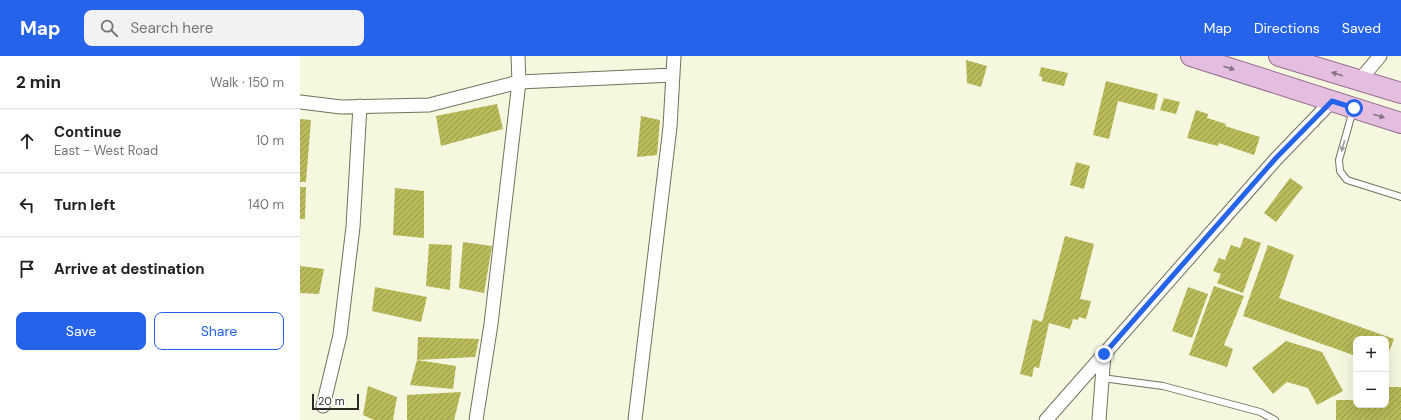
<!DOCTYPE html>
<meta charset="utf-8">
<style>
:root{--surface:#fff;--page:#f2f2f2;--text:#202124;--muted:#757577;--line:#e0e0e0;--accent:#2563eb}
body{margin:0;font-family:"DM Sans",sans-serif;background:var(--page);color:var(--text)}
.controls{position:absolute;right:12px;bottom:12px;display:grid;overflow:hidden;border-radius:8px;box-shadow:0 4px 16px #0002}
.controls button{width:36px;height:36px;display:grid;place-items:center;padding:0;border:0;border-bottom:1px solid var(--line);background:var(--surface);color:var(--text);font:20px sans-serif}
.scale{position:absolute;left:12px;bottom:10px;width:47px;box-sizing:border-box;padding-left:4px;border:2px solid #292a21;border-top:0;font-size:11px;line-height:14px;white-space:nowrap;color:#292a21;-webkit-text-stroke:3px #fff;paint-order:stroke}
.stop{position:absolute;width:12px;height:12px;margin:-9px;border:3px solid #2563eb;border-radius:50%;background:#fff}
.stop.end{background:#2563eb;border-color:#fff;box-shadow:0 1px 4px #0008}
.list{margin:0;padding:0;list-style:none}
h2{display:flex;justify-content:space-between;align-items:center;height:52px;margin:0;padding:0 16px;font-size:17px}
h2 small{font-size:13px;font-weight:400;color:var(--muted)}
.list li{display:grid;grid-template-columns:26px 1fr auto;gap:12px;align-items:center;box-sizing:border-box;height:64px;padding:0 16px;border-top:1px solid var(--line)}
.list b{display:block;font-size:15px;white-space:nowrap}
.list p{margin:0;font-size:13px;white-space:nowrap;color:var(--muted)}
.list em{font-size:13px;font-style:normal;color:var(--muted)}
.actions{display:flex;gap:8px;padding:12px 16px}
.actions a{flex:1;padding:9px 0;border:1px solid var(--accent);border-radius:8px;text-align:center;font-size:14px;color:var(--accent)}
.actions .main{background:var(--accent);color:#fff}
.icon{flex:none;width:22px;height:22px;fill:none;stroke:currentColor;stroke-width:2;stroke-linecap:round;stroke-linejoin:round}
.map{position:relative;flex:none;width:1101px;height:364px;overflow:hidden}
header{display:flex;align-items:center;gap:24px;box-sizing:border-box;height:56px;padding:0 20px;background:var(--accent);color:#fff}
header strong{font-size:19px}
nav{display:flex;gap:22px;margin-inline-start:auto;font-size:14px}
.search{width:280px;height:36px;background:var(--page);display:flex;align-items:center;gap:10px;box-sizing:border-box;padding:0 14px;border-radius:8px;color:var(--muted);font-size:15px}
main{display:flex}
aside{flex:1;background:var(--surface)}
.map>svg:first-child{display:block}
.building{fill:url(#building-hatch)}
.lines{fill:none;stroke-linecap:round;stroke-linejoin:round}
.lane-casing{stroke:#71725d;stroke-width:8}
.street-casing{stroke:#71725d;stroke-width:15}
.primary-casing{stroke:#966e8f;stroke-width:22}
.lane{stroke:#fff;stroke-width:6}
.street{stroke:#fff;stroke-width:13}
.primary{stroke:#e3bedf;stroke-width:20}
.oneway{fill:#867480}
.oneway2{fill:#9f9f9b}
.route{stroke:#2563eb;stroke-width:5}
</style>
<header>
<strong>Map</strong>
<div class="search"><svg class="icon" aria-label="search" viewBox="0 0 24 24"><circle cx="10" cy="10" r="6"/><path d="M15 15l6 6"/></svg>Search here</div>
<nav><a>Map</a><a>Directions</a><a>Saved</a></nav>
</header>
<main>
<aside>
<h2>2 min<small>Walk · 150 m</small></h2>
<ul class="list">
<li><svg class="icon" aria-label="ahead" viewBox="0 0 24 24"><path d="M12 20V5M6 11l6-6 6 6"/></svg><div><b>Continue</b><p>East - West Road</p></div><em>10 m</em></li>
<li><svg class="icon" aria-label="left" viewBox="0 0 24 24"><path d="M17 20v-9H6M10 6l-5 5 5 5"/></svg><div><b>Turn left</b></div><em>140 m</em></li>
<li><svg class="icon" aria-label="arrive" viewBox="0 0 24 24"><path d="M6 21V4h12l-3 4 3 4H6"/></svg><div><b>Arrive at destination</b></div></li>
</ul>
<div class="actions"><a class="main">Save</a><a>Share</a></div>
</aside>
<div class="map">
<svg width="1101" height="364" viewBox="0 0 1101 364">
<defs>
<pattern id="building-hatch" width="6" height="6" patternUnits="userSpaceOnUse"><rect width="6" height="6" fill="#b9ba59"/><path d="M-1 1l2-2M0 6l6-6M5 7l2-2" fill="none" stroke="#969749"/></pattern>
</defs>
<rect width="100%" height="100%" fill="#f5f7df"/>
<!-- building -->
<path class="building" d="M666,4L687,10L681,31L667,27Z
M741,11L768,17L764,30L742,25V21L739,20Z
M806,25L858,38L854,54L818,45L809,83L793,79Z
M864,42L880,46L876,58L860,54Z
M197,48L203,73L141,90L136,60Z
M896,54L908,58L907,62L926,68L925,70L960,81L954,99L919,87L918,90L887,82Z
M341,60L360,64L357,99L337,101Z
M0,63L11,64L6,126H0Z
M776,106L790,110L784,133L770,129Z
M990,122L1003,131L976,166L964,157Z
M0,131H6L5,163H0Z
M95,132L124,135V182L93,179Z
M765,180L794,188L780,243L791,245L786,263L779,261L778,264L773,263L770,273L749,267L739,312L734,311L732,321L720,318L733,263L742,266Z
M944,181L961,187L943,237L917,227L921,218L913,215L919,202L925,204L931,189L940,192Z
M163,186L192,190L184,237L159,232Z
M129,188L152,189L150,234L126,230Z
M968,189L994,199L979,242L1094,283L1086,303V283H1056V300L943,260Z
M0,210L24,213L19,238L0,237Z
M914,230L944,240L924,289L933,293L927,311L889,299Z
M75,231L127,241L121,266L72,255Z
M888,231L908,238L892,282L872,275Z
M118,281L179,283L175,301L117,304Z
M986,285L1022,296L1043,335L1017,349L1008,332L987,326L973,338L952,312Z
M117,304L156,310L153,333L110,329Z
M68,330L97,341L93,364H74L63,359Z
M1086,331H1101V364H1036V344H1056V349H1086Z
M161,336L154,364H107V339Z"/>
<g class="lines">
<!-- lane casing -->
<g class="lane-casing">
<path id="lane" d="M1053,54L1039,104L1040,115L1047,124L1101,141
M802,322L863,330L960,356L975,364"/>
</g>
<!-- street casing -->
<g class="street-casing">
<path id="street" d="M1059,25L1080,0
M0,46L41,51L129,49L219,26L373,19
M23,350L40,279L53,171L60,50
M176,364L191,268L219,26L218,0
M335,364L370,71L374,0
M746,364L976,103L1032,45
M799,364L804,298"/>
</g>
<!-- primary casing -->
<g class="primary-casing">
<path id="primary" d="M891,0L1101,67
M979,0L1101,37"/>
</g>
<!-- lane -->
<use href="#lane" class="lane"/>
<!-- street -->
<use href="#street" class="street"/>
<!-- primary -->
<use href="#primary" class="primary"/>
</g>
<!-- one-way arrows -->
<defs><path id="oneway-solid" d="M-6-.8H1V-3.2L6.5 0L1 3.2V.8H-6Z"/></defs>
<g class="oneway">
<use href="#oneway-solid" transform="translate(929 12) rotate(18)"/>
<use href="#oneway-solid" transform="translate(1037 18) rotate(-163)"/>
<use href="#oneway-solid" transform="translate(1079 60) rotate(17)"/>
</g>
<use class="oneway2" href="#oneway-solid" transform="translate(1043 90) rotate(106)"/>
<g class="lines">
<!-- route -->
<path class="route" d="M804,298L976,102L1032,45L1054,52"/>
</g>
</svg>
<div class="controls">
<button>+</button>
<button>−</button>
</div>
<div class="scale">20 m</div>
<div class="stop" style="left:1054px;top:52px"></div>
<div class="stop end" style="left:804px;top:298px"></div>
</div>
</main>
